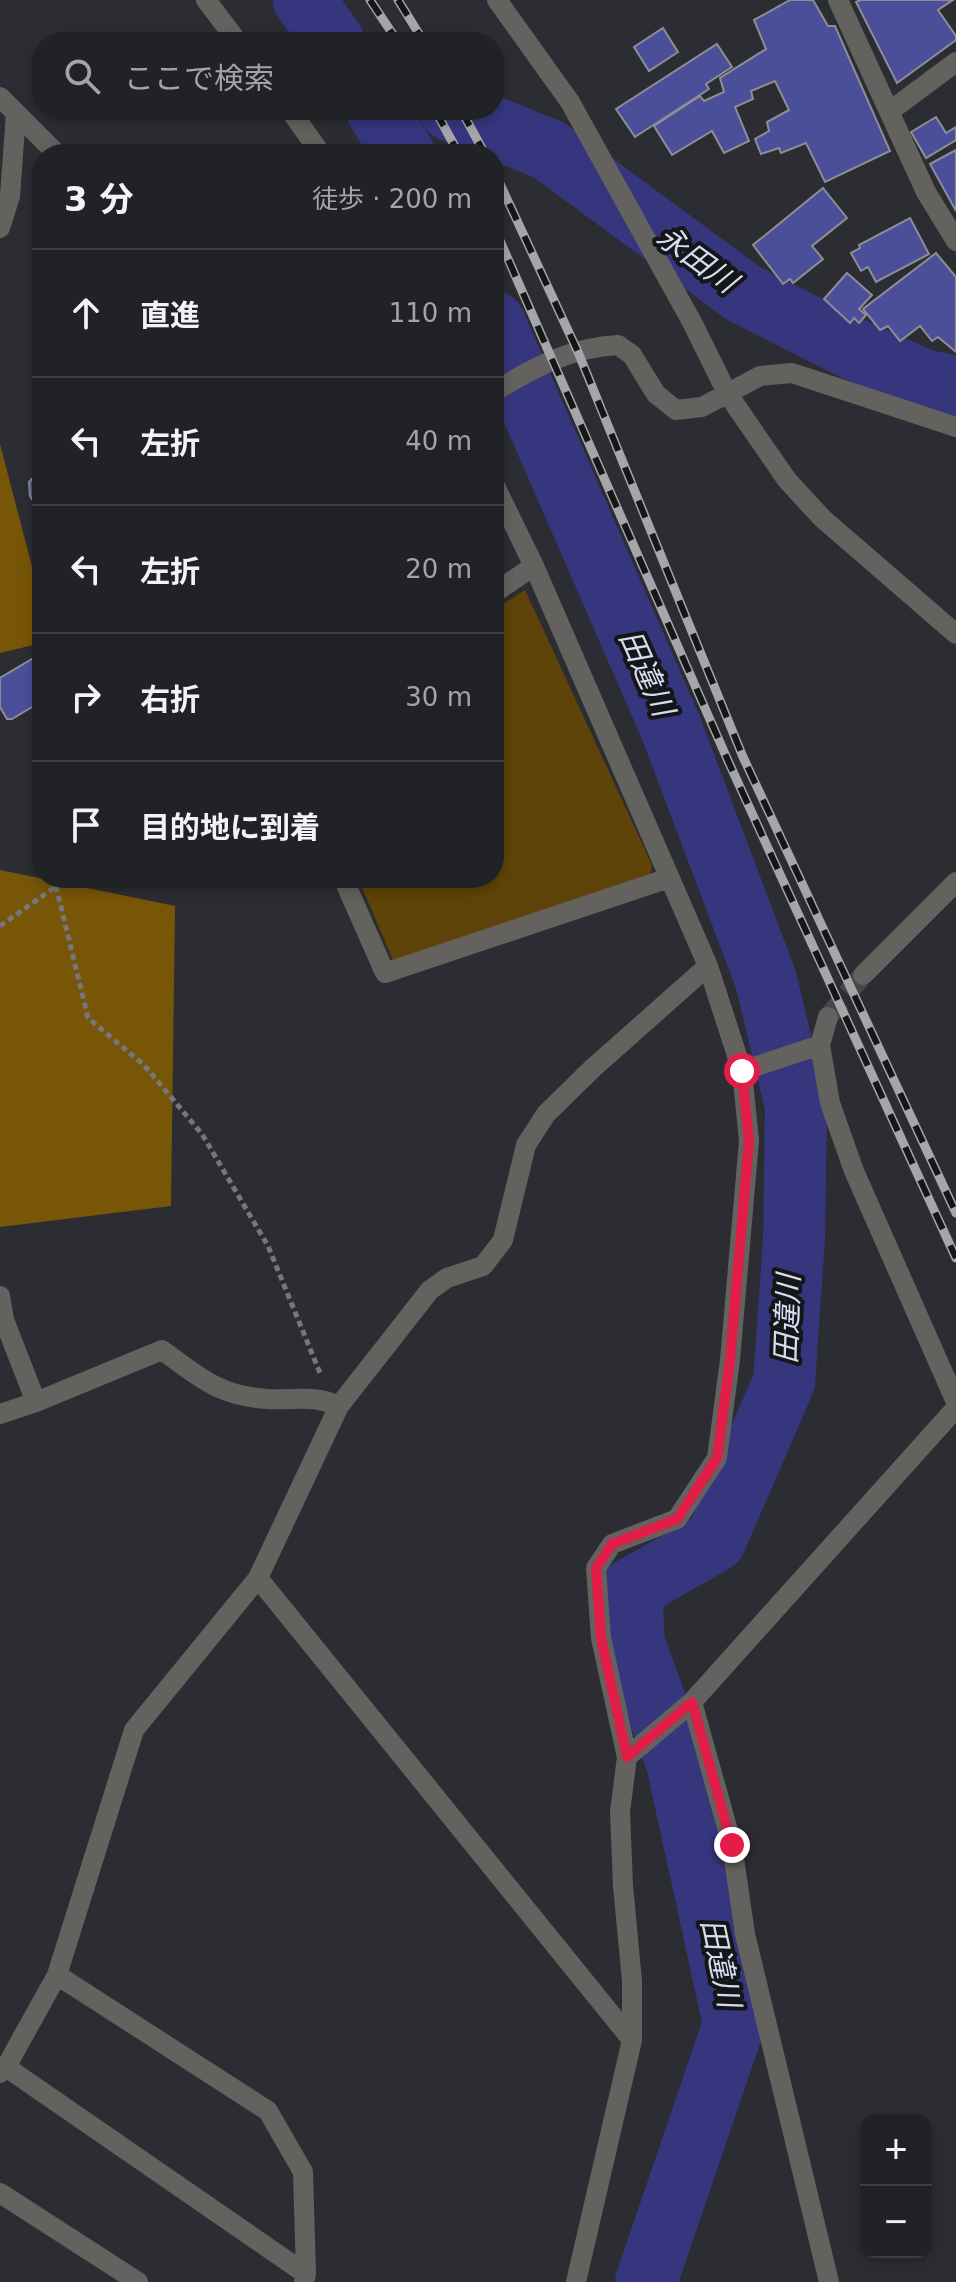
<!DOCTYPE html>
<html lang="ja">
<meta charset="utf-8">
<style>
:root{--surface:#212226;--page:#2d2f32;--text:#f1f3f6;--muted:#a2a4a7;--line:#3e3f43}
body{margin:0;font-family:"DejaVu Sans","Noto Sans JP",sans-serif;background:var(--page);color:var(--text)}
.controls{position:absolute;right:24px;bottom:24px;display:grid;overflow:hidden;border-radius:16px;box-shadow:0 4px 12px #0003}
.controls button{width:72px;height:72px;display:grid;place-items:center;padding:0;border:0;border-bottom:2px solid var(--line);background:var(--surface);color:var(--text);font:40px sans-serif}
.stop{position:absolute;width:24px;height:24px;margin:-18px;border:6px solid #e11d48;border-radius:50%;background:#fff}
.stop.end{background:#e11d48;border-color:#fff;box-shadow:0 2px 8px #0008}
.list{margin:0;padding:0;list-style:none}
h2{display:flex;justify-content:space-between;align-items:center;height:104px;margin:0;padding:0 32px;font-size:34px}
h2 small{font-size:26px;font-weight:400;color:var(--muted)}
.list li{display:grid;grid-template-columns:52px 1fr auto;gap:24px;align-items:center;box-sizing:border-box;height:128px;padding:0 32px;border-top:2px solid var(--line)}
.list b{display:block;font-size:30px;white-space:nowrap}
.list em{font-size:26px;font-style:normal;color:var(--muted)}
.icon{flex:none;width:44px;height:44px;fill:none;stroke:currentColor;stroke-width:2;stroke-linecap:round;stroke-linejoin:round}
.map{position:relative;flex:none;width:956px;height:2282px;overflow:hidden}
.search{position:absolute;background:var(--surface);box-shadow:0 4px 12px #0003;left:32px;top:32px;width:472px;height:88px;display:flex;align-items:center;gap:20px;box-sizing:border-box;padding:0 28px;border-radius:32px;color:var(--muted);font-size:30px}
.panel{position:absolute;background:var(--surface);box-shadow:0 4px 12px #0003;left:32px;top:144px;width:472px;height:744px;border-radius:32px}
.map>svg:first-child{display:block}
.green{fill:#5e4408}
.forest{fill:#775607}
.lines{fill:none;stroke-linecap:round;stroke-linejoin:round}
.river{stroke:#35367e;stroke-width:62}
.building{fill:#4b4f99;stroke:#8d8e95;stroke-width:2}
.minor-tunnel{stroke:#46464c;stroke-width:20;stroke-dasharray:20 10;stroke-linecap:butt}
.path{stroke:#76767c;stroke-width:5;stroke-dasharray:6 4;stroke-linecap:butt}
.minor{stroke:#64625f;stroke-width:20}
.rail-casing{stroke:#a5a5aa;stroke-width:9}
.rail{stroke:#151618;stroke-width:6;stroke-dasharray:18;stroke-linecap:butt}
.route{stroke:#e11d48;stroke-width:10}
.labels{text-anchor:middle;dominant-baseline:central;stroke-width:8;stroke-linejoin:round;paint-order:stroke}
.water-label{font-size:30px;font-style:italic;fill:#d8dbf1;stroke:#151618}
</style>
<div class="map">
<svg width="956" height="2282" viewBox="0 0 956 2282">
<rect width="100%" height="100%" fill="#2c2d33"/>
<!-- green -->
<path class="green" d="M525,590L652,865L650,876L393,960L358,878H494V610Z"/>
<!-- forest -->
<path class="forest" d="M0,444L42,605V643L0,653Z
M0,870L175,906L171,1206L0,1227Z"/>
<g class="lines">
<!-- river -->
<path class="river" d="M304,0L334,42
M377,110L404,154
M450,110L549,150L743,293L847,346L923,380L956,387
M494,322L671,728L766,980L796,1106L794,1240L784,1382L715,1541L631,1589L634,1643L677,1763L734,2024L646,2282"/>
</g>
<!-- building -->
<path class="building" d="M790,0H813L828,26H835L890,151L825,182L806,143L781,153L779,148L761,154L755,139L769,131L767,122L789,110L775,81L751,91L753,99L735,107L749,141L724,153L712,131L672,155L654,126L700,96L704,101L724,92L720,78L766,49L754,20Z
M860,0H953L938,10L956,36V40L897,83L856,2Z
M663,28L678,52L649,71L634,47Z
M717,44L732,67L706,84L709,89L635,137L616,109Z
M936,117L946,133L956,127V140L926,158L911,132Z
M956,150V211L930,164Z
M823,188L847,218L812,246L823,259L793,283L790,279L783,284L753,245Z
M910,218L929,254L876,282L868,267L861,271L851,253L860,248L859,245Z
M936,253L956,277V352L938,337L932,341L920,326L900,341L888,326L880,330L863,309Z
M847,273L872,295L859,309L866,315L859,323L854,318L850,323L824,299Z
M42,441V515L30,496L29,482L33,478Z
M42,653V701L12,719H7L0,707V678Z"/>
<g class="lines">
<!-- minor-tunnel -->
<path class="minor-tunnel" d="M828,1017L863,975"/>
<!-- path -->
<path class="path" d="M56,886L88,1018L144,1065L202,1134L268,1246L320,1373
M0,926L68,878"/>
<!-- minor -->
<path class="minor" d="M206,0L238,42
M497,0L570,102L693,324L727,393L787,480L822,518L956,634
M838,0L926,192L956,241
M0,97L57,154
M290,110L321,154
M890,111L956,62
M0,228L10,196L16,113
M494,392C532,368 572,347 618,345L632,355L656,394L676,410L702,407L760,376L792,373L956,427
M494,484L534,566L708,966L742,1071L749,1141L730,1360L717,1458L677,1519L612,1544L596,1568L601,1638L627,1757L620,1812L623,1886L632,1981V2040L576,2282
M494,593L534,566
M343,878L385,973L669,878
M863,975L956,882
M828,1017L820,1045L830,1103L854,1171L956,1402
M742,1071L820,1045
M0,1296L4,1320L36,1402
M0,1414L36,1402L162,1350C199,1377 219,1396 267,1399C295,1401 312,1394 339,1406
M258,1578L632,2040
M692,1702L732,1845L745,1934L829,2282
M627,1757L692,1702L956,1408
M57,1975L268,2111L303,2172L306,2274L304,2282
M6,2067L306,2274
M0,2073L6,2067L57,1975L134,1730L258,1578L339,1406L430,1290L447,1278L483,1266L503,1240L526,1145L546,1114L593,1068L708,966
M0,2193L138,2282"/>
<!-- rail casing -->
<g class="rail-casing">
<path id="rail" d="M370,0L398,42
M398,0L424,42
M435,110L459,154
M461,110L485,154
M494,171L578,352L743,757L956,1213
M494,227L729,763L956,1258"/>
</g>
<!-- rail -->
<use href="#rail" class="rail"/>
</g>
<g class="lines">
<!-- route -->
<path class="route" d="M732,1845L692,1702L627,1757L601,1638L596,1568L612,1544L677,1519L717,1458L730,1360L749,1141L742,1071"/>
</g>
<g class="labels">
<!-- water labels -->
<g class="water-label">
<text transform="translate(697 259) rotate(36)">永田川</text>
<text transform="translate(647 673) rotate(66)">田違川</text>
<text transform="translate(787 1319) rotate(-88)">田違川</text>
<text transform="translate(721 1963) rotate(78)">田違川</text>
</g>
</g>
</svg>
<div class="controls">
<button>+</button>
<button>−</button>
</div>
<div class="stop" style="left:742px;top:1071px"></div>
<div class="stop end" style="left:732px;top:1845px"></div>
<div class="search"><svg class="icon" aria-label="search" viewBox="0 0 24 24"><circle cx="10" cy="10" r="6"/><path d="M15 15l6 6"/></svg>ここで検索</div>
<section class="panel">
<h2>3 分<small>徒歩 · 200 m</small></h2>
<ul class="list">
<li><svg class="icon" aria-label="ahead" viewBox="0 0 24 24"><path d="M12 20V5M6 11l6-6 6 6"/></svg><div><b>直進</b></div><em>110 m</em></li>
<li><svg class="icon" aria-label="left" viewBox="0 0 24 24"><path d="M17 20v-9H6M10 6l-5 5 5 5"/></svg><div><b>左折</b></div><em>40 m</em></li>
<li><svg class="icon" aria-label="left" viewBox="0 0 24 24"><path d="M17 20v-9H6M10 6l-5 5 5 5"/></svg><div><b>左折</b></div><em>20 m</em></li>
<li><svg class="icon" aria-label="right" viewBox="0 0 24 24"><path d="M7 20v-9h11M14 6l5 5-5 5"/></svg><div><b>右折</b></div><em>30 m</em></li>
<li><svg class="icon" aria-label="arrive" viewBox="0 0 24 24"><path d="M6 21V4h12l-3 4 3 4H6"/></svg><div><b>目的地に到着</b></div></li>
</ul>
</section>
</div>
